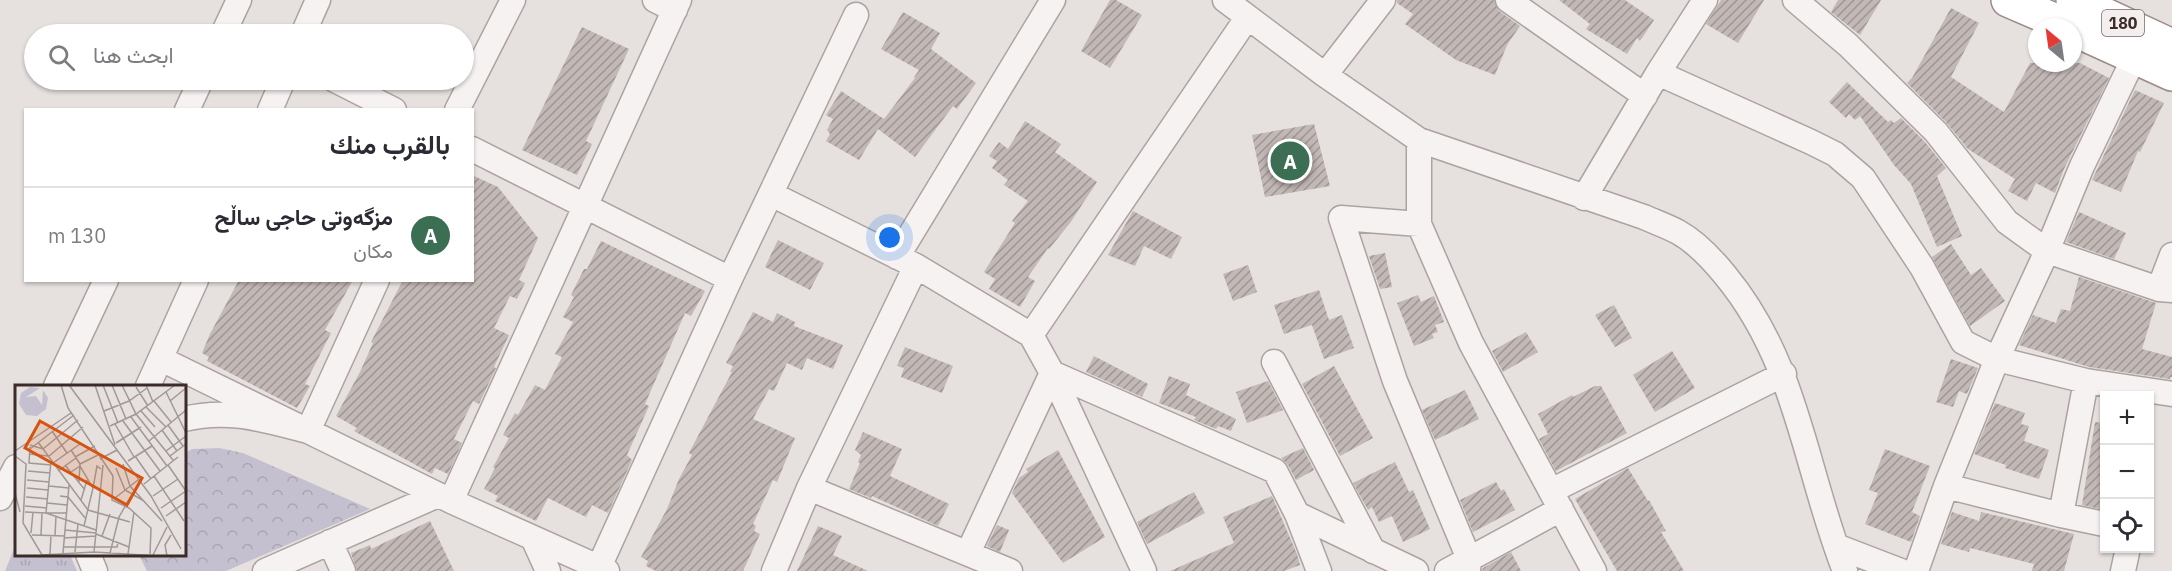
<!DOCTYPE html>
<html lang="ar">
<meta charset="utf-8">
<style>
:root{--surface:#fff;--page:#f2f2f3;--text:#2b2b33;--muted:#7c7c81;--line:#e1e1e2;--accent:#3b6e53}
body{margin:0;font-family:"IBM Plex Sans",Vazirmatn,sans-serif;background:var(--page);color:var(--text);direction:rtl}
.controls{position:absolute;right:18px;bottom:18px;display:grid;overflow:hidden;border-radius:0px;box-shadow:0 2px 4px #0004}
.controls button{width:54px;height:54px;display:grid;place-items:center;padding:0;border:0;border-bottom:2px solid var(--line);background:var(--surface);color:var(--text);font:30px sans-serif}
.compass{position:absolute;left:2028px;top:18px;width:54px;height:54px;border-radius:50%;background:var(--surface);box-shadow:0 2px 4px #0004;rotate:331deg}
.you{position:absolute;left:890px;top:238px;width:21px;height:21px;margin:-15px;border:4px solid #fff;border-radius:50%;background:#1a73e8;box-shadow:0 0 0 9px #1a73e833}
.badge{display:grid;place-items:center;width:39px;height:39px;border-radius:50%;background:var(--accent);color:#fff;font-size:20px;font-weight:700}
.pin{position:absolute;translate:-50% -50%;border:3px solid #fff;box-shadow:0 2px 6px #0006}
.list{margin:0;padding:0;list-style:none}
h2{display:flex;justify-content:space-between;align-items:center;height:78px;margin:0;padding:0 24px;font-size:26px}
h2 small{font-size:20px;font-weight:400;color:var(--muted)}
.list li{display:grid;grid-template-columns:39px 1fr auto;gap:18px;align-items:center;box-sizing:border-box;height:96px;padding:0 24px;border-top:2px solid var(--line)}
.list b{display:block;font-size:22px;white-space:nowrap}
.list p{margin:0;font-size:20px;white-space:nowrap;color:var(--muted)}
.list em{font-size:20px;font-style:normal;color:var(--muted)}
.icon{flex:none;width:33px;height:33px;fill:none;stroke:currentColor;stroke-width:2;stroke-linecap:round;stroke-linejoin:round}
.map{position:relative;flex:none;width:2172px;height:571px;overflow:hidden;direction:ltr}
.search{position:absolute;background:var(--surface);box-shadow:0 2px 4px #0004;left:24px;top:24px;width:450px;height:66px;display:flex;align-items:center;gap:15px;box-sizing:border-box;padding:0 21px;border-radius:33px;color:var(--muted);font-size:22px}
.panel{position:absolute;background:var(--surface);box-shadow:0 2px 4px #0004;left:24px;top:108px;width:450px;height:174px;border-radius:0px;direction:rtl}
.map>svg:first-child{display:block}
.grass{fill:url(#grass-tufts)}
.park{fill:url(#park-crowns)}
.building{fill:url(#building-hatch)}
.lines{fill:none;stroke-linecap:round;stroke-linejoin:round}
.minor-casing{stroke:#aca3a0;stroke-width:27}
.trunk-casing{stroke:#9b8a87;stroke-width:36}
.minor{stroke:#f5f2f1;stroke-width:24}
.trunk{stroke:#fff;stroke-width:33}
.labels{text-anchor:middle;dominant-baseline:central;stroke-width:4.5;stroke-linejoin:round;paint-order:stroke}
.shield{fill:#f4eeee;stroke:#736664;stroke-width:1.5}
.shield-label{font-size:16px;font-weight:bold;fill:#3c2c29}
.inset-road{fill:none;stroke:#a29896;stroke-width:1.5}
.view{fill:#d7540f;fill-opacity:0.15;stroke:#d7540f;stroke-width:3}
.inset-edge{fill:none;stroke:#3c2c29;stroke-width:3}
</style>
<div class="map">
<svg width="2172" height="571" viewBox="0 0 2172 571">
<defs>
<pattern id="grass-tufts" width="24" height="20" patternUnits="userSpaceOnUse" patternTransform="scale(1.5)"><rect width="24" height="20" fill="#c5c0cf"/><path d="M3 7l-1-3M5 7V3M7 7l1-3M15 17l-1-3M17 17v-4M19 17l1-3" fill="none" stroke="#aaa5b2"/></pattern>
<pattern id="park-crowns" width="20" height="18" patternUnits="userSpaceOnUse" patternTransform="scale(1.5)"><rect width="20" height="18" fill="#c5c0cf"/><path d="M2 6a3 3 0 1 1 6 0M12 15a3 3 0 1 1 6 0" fill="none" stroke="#aaa5b2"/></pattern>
<pattern id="building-hatch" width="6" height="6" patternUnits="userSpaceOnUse" patternTransform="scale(1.5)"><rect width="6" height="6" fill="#c2b8b6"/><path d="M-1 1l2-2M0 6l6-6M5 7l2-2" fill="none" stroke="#9f9694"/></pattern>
</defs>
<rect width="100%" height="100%" fill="#e6e0de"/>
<!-- grass -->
<path class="grass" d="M16,544V554L70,555L77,571H5Z"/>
<!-- park -->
<path class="park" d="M219,448L243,453L370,509L226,571H147L139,555L184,554L185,453L192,449Z"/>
<!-- building -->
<path class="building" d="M1110,0H1116L1142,15L1110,68L1081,51Z
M1397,0H1494L1499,11L1520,26L1507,45L1495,75L1456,60L1405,24L1413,14L1397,3Z
M1559,0H1625L1654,20L1640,41L1637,38L1627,54L1586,29L1590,24Z
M1721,0H1764L1738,43L1706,24Z
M1838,0H1881L1860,35L1831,12Z
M1951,8L1979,23L1951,77L2004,112L2030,63H2080L2109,78L2064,169L2055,193L2036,183L2027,201L2008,191L2015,179L1968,149L1946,122L1907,83L1912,78Z
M903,12L940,33L931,49L976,83L957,109L953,106L915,157L878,129L859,160L826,141L830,134L827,130L833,119L826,115L841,91L884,119L915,78L914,77L919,70L881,49Z
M582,27L629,49L586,141L592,144L577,175L522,150Z
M1847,82L1888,122L1891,120L1894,123L1901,118L1925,142L1946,168L1937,176L1962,236L1937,247L1911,184L1894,165L1860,116L1855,120L1849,114L1846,118L1829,102Z
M2135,90L2164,103L2140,152L2138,151L2121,192L2092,180Z
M1025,121L1061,144L1055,152L1097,182L1070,223L1049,249L1048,248L1028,277L1035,281L1020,307L989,289L995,279L984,272L1015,223L1012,221L1028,201L1004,185L1008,180L992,168L997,161L989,156L999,142L1008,149Z
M1314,124L1330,186L1265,197L1252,135Z
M472,175L498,187L538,238L519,280L525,283L517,299L510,296L494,328L509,335L494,367L496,368L479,404L473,401L454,439L462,443L448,474L435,468L432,474L354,431L357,428L336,416L360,372L373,343L371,342L403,280H472Z
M1133,211L1182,237L1171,259L1144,246L1135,266L1108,255Z
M2079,212L2126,233L2114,259L2066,242Z
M778,240L824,263L810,290L765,267Z
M601,241L705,291L691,316L685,313L645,404L649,406L627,455L632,460L608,513L592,505L586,517L548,498L536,521L495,501L498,496L484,489L495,468L493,467L509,438L503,435L515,413L518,415L535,385L545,390L562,357L555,354L573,322L563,317L574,297L571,295L584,269H587Z
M1951,244L1971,275L1981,268L2005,301L1970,326L1932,257Z
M1385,253L1392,287L1380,289L1369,256Z
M1248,265L1257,292L1233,301L1223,274Z
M2079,277L2156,303L2142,349L2172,357V377H2170V379L2089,367L2019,345L2033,315L2056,323L2061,309L2070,311Z
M239,280H353L325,330L331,333L305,384L310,386L297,408L207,361L209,357L202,353L210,334Z
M1319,290L1329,320L1342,315L1354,348L1324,359L1312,325L1284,334L1274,305Z
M1418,295L1421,302L1434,296L1444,322L1435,325L1438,332L1432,334L1434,338L1414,346L1397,303Z
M1614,305L1632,338L1615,347L1595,315Z
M753,312L773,322L777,313L795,322L794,326L843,345L833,369L807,358L802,370L787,363L774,391L769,389L753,419L795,438L777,482L773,480L753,524L756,526L754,531L760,534L743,571H656L646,566L648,561L641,557L667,509L679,479L692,455L689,453L732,372H730L733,366L726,363Z
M1526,332L1538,352L1503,372L1492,351Z
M905,347L953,366L942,393L901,377L904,368L897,366Z
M1672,351L1695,388L1655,412L1633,375Z
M1094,356L1148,384L1142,397L1086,372Z
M1951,359L1978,368L1967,394L1959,391L1953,407L1936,402Z
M1334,366L1373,438L1340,456L1302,384Z
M1169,376L1190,384L1186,395L1236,419L1231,431L1218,426L1216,429L1194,420L1196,417L1159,403Z
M1268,381L1283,410L1247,423L1236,392Z
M1595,386H1601L1627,433L1556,471L1539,439L1548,434L1538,414L1572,395L1573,397Z
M1465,390L1479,419L1435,440L1422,410Z
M1995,403L2025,413L2021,424L2029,426L2024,441L2049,450L2039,479L2005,468L2006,465L1974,454Z
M2095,422L2104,423V510L2082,505Z
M863,432L902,449L890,476L949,504L938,526L872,496L871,498L849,489L860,463L858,462L861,455L855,450Z
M1303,448L1314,470L1296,480L1288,465L1281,458Z
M1885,449L1930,466L1912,512L1920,516L1911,542L1865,524L1878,493L1869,490Z
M1058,450L1105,537L1063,563L1012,493L1019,478L1028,472L1026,469Z
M1395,462L1409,492L1413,490L1430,529L1403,542L1392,516L1379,522L1372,507L1368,510L1353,483Z
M1628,468L1648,501L1649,500L1666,531L1661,532L1684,571H1617L1575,499Z
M1496,482L1501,491L1504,489L1515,510L1473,532L1460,500Z
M1194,492L1205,513L1147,544L1137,522Z
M1272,496L1297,554L1300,565L1284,571H1170L1234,543L1223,517Z
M1952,512L1979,521L1981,512L2074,534L2064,571H2032L2034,564L1970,548L1969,552L1941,544Z
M430,521L454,571H357L351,553L370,545L371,549Z
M997,525L1009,530L1000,552L987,546Z
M818,526L842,536L833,555L868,571H797Z
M1511,552L1521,571H1482L1483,568Z"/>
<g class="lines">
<!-- minor casing -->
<g class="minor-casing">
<path id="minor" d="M655,0L675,10
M1225,0L1325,75L1419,140L1644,217C1655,222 1667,226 1678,232C1696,242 1712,259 1725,275C1798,363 1805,470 1845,571
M1508,0L1645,96
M1795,0L1848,45L1936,132L2007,222L2047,251L2159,289L2172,290
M223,34L239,0
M303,34L318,0
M1658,73L1811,142L1835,154L1863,178L1922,267L1963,342L1997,359L2086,381L2172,394
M1325,75L1383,0
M335,80L394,110
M187,110L201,80
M270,110L283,80
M457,110L513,0
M1419,140V224L1471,343L1594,571
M472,149L730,279
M771,194L916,266L1031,335L1052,373L1144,571
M1584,198L1658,73L1705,0
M1419,224L1341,218L1395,381L1469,559L1468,571
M897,257L1053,0
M2159,289L2172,255
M1031,335L1247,18
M161,359L451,501L607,571
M1274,362L1373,551
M56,386L106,280
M148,386L196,280
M184,419C229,408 265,420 308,431L377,280
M1946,486L2061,515L2104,524
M809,488L1010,571
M1551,491L1784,374
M0,498L16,467
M451,501L679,0
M1297,514L1319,571
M2061,515L2086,381
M533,538L548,571
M330,542L343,571
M1836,546L1901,571
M968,553L1052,373L1275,471L1297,514L1416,571
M88,554L95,571
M599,567L730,279L856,15
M265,571L438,495
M774,571L809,488L916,266
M1447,571L1561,509
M1916,571L1946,486L1997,359L2047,251L2082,166L2135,56
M2123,571L2128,548"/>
</g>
<!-- trunk casing -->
<g class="trunk-casing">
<path id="trunk" d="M2008,0L2070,27
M2073,0L2172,46
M2073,29L2172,74"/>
</g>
<!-- minor -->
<use href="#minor" class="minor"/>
<!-- trunk -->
<use href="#trunk" class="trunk"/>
</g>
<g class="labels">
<!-- shield labels -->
<rect class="shield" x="2102" y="10" width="42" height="26" rx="4.5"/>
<g class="shield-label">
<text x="2123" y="23">180</text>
</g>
</g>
<!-- overview -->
<g transform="translate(15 385)">
<rect width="171" height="171" fill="#e6e0de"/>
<path d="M15,2L25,3L11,12L21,11L27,20L28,5L33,13L31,24L22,31L11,30L4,19L6,8Z" fill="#c5c0cf"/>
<path class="inset-road" d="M46,0L53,23L98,91L97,115L114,123L136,143L135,169M54,0L136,111L166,164M80,0L100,60M88,0L103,38M97,0L111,34M107,0L121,29L158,75M131,0L138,17M121,2L133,21M151,7L171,48M139,16L156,37M155,16L171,3M131,22L151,42M89,26L114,16L132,3M126,26L140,42M116,32L152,81M108,36L145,86M100,39L119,72M153,40L168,61M95,41L121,29L160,0M147,45L162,66M37,46L52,68M134,56L171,25M23,57L73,125L115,137M101,58L126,42M15,60L28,64L63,35M15,62L14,78L36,80M15,64L59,30M56,65L65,79L64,97M0,66L56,28M151,66L171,51M14,69L33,71M0,71L11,79L8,138L27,170L79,167L144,171M120,71L136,94M155,71L171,59M33,72L68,42M60,72L80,61M85,74L102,65M36,76L31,128H51M113,76L137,61M38,78L65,59M65,79L83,70M108,79L115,101L147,136M50,80L70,105M153,80L171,106M101,83L110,105L129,116M13,86L35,88M43,86L61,73M56,87L65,81L78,103L69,141M139,91L169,136M12,95L34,97M129,99L163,72M34,101L54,103M12,103L33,105M78,103L82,81L86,84M0,108L5,127M45,111L53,112L71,134M138,111L163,94M11,112L33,114M100,113L123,95M66,115L72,95M32,118L52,120M10,121L32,123M146,123L171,106M10,127L31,128L81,145M151,131L171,117M50,145L81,148M16,148L18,127M81,149L114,162M17,150L50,151M26,150L27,128M40,151L41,131M87,151L95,129M49,153L81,151M49,162H102L103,157M60,167L63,139M79,167L88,80M48,168L54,100M95,168L104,132L116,111M35,169L36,150M113,169L119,127M138,170L152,142M152,171L150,160L156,150"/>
<path class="view" d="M25,36L127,93L112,120L10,63Z"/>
<rect width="171" height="171" class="inset-edge"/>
</g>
</svg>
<div class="controls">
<button>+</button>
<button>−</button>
<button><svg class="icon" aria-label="locate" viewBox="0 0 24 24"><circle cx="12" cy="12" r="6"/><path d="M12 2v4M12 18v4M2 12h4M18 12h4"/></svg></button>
</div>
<svg class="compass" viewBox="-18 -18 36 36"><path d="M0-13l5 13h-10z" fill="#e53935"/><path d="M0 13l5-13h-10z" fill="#7c7c81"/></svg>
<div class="you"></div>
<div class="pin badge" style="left:1290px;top:161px">A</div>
<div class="search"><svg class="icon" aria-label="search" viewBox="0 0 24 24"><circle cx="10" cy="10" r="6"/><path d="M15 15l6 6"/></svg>ابحث هنا</div>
<section class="panel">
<h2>بالقرب منك<small></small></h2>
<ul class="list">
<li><span class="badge">A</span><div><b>مزگەوتی حاجی ساڵح</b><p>مكان</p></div><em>130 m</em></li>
</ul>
</section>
</div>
